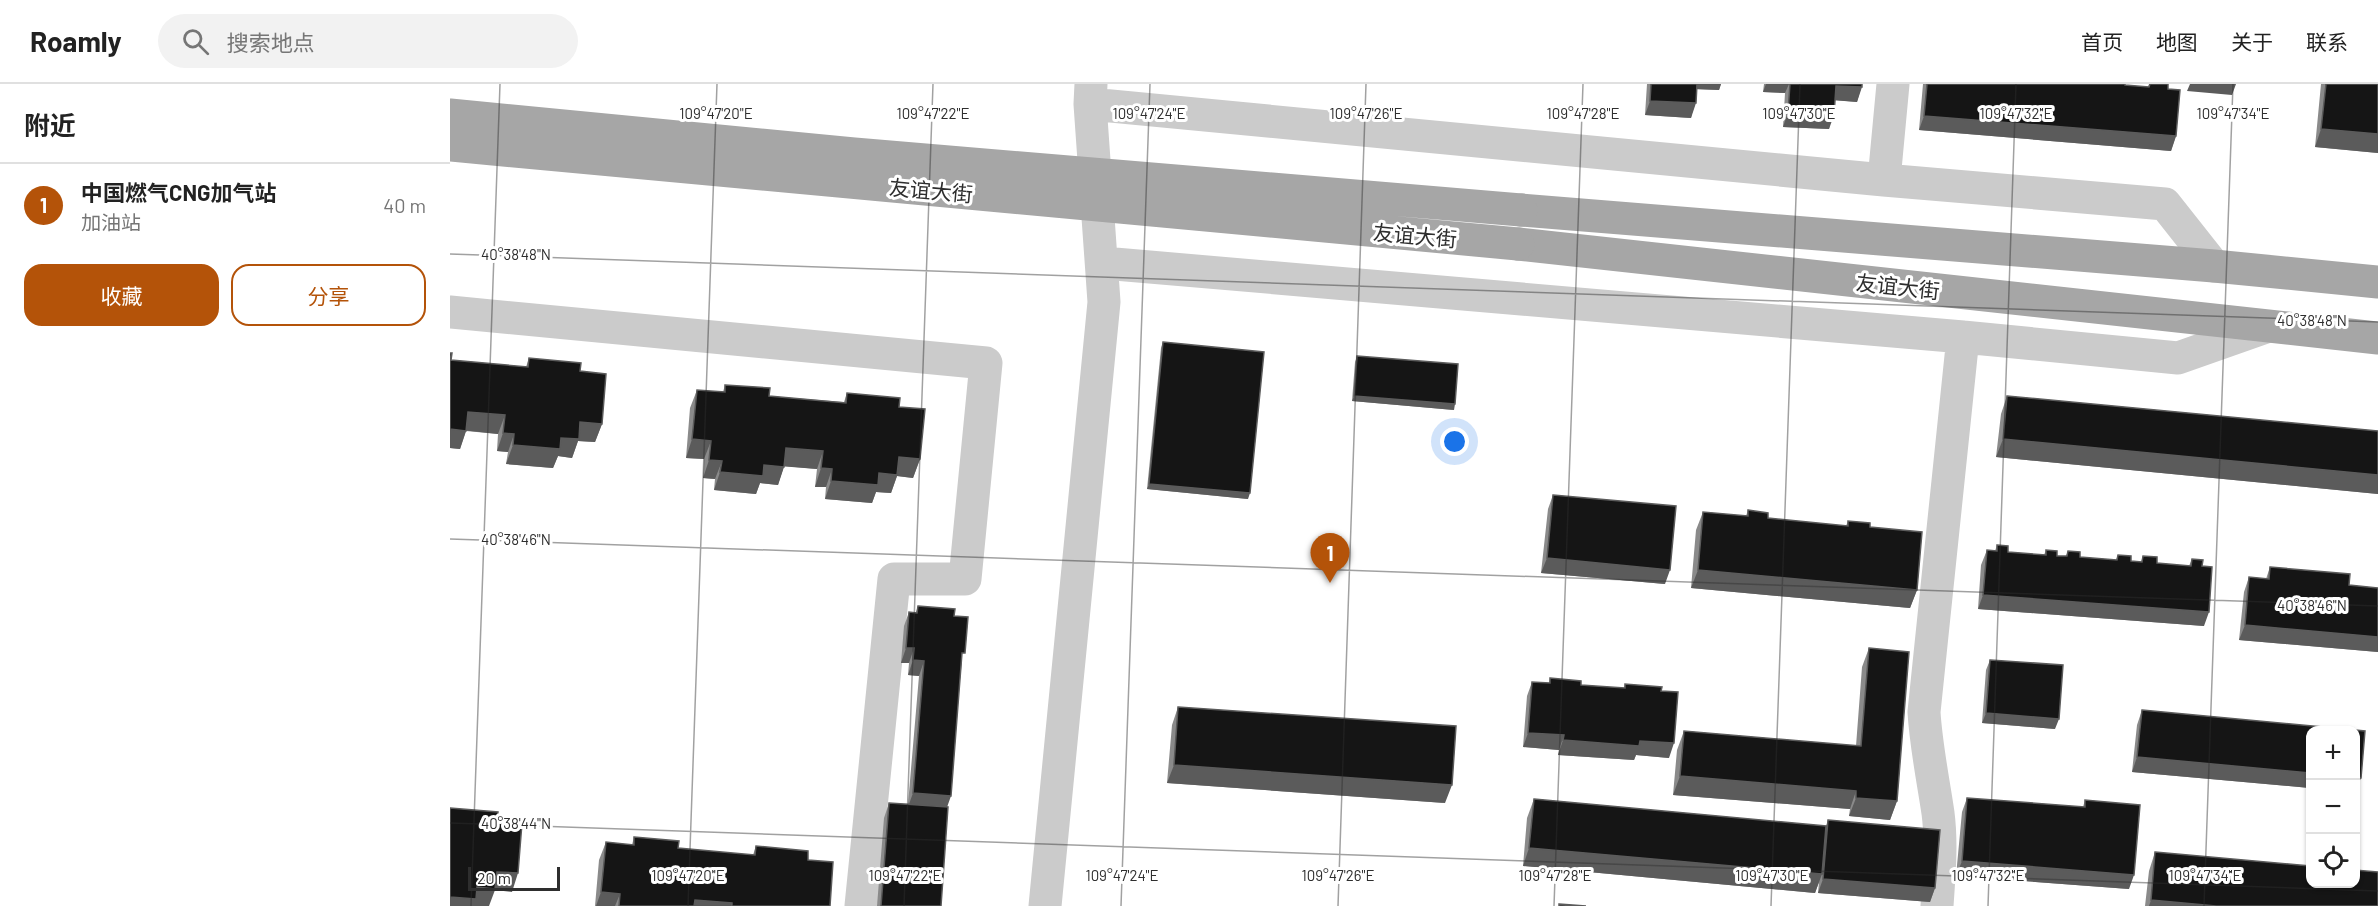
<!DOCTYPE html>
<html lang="zh">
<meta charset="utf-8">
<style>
:root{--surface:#fff;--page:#f2f2f2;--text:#222;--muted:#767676;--line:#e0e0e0;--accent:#b45309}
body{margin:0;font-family:Barlow,"Noto Sans SC",sans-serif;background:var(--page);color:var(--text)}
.controls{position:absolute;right:18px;bottom:18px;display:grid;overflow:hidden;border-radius:12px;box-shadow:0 2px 4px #0004}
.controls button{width:54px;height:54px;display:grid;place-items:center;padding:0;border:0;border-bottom:2px solid var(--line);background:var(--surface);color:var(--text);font:30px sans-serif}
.scale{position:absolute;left:18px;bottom:15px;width:92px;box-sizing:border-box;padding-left:6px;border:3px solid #2e2e2e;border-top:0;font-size:16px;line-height:21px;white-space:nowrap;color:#2e2e2e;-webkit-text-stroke:4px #fff;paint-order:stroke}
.you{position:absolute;left:1005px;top:358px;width:21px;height:21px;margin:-15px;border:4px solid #fff;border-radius:50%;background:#1a73e8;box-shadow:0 0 0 9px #1a73e833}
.badge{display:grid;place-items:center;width:39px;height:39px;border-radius:50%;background:var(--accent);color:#fff;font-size:20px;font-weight:700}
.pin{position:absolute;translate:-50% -50px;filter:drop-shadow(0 2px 3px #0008)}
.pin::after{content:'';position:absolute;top:32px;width:21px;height:18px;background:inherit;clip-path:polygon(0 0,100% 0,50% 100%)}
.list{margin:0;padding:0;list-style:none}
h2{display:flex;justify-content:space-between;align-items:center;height:78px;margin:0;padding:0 24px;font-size:26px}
h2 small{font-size:20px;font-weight:400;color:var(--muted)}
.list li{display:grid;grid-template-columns:39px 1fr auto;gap:18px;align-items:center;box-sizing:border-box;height:84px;padding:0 24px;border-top:2px solid var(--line)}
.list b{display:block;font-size:22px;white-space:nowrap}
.list p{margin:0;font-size:20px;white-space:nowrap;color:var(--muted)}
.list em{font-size:20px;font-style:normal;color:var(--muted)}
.actions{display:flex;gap:12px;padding:18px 24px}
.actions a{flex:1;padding:14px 0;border:2px solid var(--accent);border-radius:18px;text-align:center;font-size:21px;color:var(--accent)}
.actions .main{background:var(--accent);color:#fff}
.icon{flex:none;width:33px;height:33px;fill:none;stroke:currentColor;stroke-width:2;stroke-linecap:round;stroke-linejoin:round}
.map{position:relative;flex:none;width:1928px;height:822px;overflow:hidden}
header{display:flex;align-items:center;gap:36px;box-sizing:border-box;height:84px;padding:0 30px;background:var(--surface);border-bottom:2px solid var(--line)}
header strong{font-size:28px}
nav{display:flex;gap:33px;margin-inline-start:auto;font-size:21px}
.search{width:420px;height:54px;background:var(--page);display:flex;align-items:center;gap:15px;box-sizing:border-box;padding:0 21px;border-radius:33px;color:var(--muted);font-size:22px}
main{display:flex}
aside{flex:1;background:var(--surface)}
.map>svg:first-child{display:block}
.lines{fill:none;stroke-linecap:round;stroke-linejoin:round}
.minor{stroke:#cbcbcb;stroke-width:33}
.major{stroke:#a6a6a6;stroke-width:33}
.major-bridge{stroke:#a6a6a6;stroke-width:33}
.wall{fill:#8a8a8a}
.shaded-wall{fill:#5b5b5b}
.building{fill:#151515;stroke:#5b5b5b;stroke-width:1.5}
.ticks{fill:none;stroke:#2e2e2e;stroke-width:1.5;stroke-opacity:0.45}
.labels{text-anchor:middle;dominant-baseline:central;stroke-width:6;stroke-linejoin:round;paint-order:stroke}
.street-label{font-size:21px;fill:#2e2e2e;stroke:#fff}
.ticks-label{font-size:15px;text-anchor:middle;fill:#2e2e2e;stroke:#fff;stroke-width:6;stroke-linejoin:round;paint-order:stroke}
</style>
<header>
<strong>Roamly</strong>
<div class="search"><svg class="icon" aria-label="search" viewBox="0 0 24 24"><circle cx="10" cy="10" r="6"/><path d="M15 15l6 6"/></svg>搜索地点</div>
<nav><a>首页</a><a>地图</a><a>关于</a><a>联系</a></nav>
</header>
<main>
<aside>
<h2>附近<small></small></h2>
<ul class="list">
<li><span class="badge">1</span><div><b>中国燃气CNG加气站</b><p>加油站</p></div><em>40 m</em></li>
</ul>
<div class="actions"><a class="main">收藏</a><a>分享</a></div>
</aside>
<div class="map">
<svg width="1928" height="822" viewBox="0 0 1928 822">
<rect width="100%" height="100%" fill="#fff"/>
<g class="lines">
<!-- minor -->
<path class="minor" d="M640,20L1434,96L1715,120L1764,182
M1434,96L1443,0
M653,179L1513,253L1728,274L1816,243
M0,228L536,279L515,495H444L411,822
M595,822L654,218L640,20L641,0
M1487,822C1489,791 1492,760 1488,729C1483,695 1476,662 1474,628L1513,253"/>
<!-- major -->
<path class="major" d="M1071,126L1764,182L1928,198
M1068,160L1928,254"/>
<!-- major-bridge -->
<path class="major-bridge" d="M0,31L404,70L1071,126
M0,61L1068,160"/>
</g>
<!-- wall -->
<path class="wall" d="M1197,0H1271L1269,6L1247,5L1241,34L1195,31Z
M1314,0H1412L1407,18L1385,16L1379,45L1333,43L1335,9L1313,8Z
M1473,0H1675V1L1698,3L1699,0H1718V5L1726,52L1721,67L1469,46Z
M1871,0H1928V69L1865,63Z
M713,258L798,415L697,405L711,264Z
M0,269L1,276L76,283L79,274L130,287L152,340L145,358L128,357L122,374L108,372L103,384L56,380L58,368L47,367L48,350L16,347L10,365L0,364Z
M907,272L1004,326L902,317L905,278Z
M275,301L319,312L394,318L397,309L449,323L470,375L463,394L447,392L441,409L426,408L422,419L375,415L376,403H365L367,385L334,382L328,401L310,399L306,410L264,406L265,395L253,394L254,375L236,374L240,324L247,306L273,308Z
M1557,312L1928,347V410L1546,373L1551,330Z
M1103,411L1215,500L1091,489L1098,425Z
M1298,426L1318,434L1396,442L1398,437L1420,443L1467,506L1460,524L1241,504L1246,446L1253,428L1296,432Z
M1547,461L1558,468L1594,471L1596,466L1607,472H1616L1618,467L1630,473L1666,476L1668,471L1681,477L1691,478L1693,472L1707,479L1739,482L1742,475L1754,542L1528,525L1531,481L1537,466L1545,467Z
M1820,483L1899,501L1928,504V568L1789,556L1794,508L1799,493L1816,495Z
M468,522L504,532L512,577L497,723L491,822H427L434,734L439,719L458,720L469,592L458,591L459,579H451L454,542L459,528H466Z
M1419,564L1447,717L1440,736L1399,732L1400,725L1223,711L1227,666L1234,647L1406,662L1412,583Z
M1540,576L1605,645L1532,639L1536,586Z
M1100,594L1131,601L1174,604L1175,600L1211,607L1219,674L1186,671L1184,676L1108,671L1109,666L1073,663L1077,612L1082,598L1099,599Z
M728,623L995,719L717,699L722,641Z
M1692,626L1860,646V704L1682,688L1687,641Z
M1517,714L1633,723L1635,716L1679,805L1506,792L1512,728Z
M1084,715L1376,742L1378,736L1485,804L1480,818L1368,809L1369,798L1365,809L1073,782L1077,734Z
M184,753L228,764L303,771L306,762L358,776L380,822H145L149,776L156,758L182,761Z
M1705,768L1928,822H1695L1699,787Z"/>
<!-- shaded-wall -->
<path class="shaded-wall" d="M1244,0H1271L1269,6L1242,5Z
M1316,0H1339L1335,9L1313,8Z
M1740,0H1786L1782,11L1737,7Z
M1386,2L1412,3L1407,18L1381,16Z
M1200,17L1246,19L1241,34L1195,31Z
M1338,28L1384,31L1379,45L1333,43Z
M1474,32L1726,52L1721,67L1469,46Z
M1871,45L1928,50V69L1865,63Z
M904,312L1005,320L1004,326L902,317Z
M18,328L55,331L48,350L11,346Z
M130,338L152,340L145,358L128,357L122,374L108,372L103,384L56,380L63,361Z
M0,345L16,347L10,365L0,364Z
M53,349L64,350L58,368L47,367Z
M242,355L261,357L254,375L236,374Z
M1553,355L1928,391V410L1546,373Z
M336,364L373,367L367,385L329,382Z
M449,373L470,375L463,394L447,392L441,409L426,408L422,419L375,415L381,397Z
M259,376L272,377L265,395L253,394Z
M314,381L334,383L328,401L310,399L306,410L264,406L270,388Z
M371,384L382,385L376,403H365Z
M699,400L800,409L798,415L697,405Z
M1097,474L1220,486L1215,500L1091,489Z
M1248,486L1467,506L1460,524L1241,504Z
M1533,511L1759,528L1754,542L1528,525Z
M1795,541L1928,553V568L1789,556Z
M456,564H464L459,579H451Z
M463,576L474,577L469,592L458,591Z
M1536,629L1609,635L1605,645L1532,639Z
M1078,649L1114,651L1109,666L1073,663Z
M1113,656L1190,657L1224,659L1219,674L1186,671L1184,676L1108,671Z
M1687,673L1860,689V704L1682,688Z
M724,681L1002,701L995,719L717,699Z
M1230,692L1406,707L1400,725L1223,711Z
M1905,693L1911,694L1905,708Z
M463,709L501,712L496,726L458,723Z
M1406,714L1447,717L1440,736L1399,732Z
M1079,764L1372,790L1365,809L1073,782Z
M1512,777L1684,791L1679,805L1506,792Z
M47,788L68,789L62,808L45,806L39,822H0V813Z
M1373,795L1485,804L1480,818L1368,809Z
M151,808L170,810L165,822H146Z
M245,816L282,819L281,822H243Z
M1701,816L1766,822H1699Z"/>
<!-- building -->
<path class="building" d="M1201,0H1247L1246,19L1200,17Z
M1340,0H1412V3L1386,2L1384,31L1338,28Z
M1477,0H1675V1L1699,3L1700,0H1718V5L1730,6L1726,52L1474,32Z
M1876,0H1928V50L1871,45Z
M713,258L814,268L800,409L699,400Z
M0,269H2L1,276L78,283L79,274L131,279L130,287L156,290L152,340L130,338L129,355L111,354L110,365L63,361L64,350L53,349L55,331L18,328L16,347L0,345Z
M907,272L1008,280L1005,320L904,312Z
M275,301L320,304L319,312L396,319L397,309L450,314L449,323L475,325L470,375L449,373L447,391L429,389L428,401L381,397L382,385L371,384L373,367L336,364L334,383L314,381L313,392L270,388L272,377L259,376L261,357L242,355L247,306L275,308Z
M1557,312L1928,347V391L1553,355Z
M1103,411L1226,422L1220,486L1097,474Z
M1298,426L1318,429V434L1398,442V437L1420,439V443L1472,448L1467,506L1248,486L1253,428L1298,432Z
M1547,461L1558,462V468L1596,471V466L1607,467V472H1617L1618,467L1630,468V473L1667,476L1668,471L1681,472V477L1692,478L1693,472L1707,473V479L1741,482L1742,475L1753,476L1752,482L1762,483L1759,528L1533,511L1537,466L1547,467Z
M1820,483L1900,490L1899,501L1928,504V553L1795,541L1799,493L1819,495Z
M468,522L505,525L504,532L518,533L515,569H512L501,712L463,709L474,577L463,576L464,564H456L459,528L467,529Z
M1419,564L1459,568L1447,717L1406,714V707L1230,692L1234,647L1411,662Z
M1540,576L1613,581L1609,635L1536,629Z
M1100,594L1131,597V601L1175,604V600L1212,603L1211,607L1228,608L1224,659L1190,657L1189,662L1113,656L1114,651L1078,649L1082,598L1100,599Z
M728,623L1006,642L1002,701L724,681Z
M1692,626L1915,647L1911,694L1905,693V646H1860V689L1687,673Z
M1517,714L1635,723V716L1690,721L1684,791L1512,777Z
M1084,715L1376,742L1372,790L1079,764Z
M439,719L498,723L491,822H431Z
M0,724L48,728L47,737L72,739L68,789L47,788L45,805L27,803L26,815L0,813Z
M1378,736L1490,746L1485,804L1373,795Z
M184,753L229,757L228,764L305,771L306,762L358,767V776L383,778L380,822H282V819L245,816L244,822H169L170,810L151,808L156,758L184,761Z
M1705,768L1860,782V800H1905V786L1928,788V822H1766L1701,816Z
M1109,820L1136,822H1109Z"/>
<!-- ticks -->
<path class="ticks" d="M0,170L1928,238M0,455L1928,522M0,739L1928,807M21,822L50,0M238,822L267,0M454,822L483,0M671,822L700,0M888,822L916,0M1104,822L1133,0M1321,822L1350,0M1538,822L1566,0M1754,822L1783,0"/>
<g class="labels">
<!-- street labels -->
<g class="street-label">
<text transform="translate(481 106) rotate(5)">友谊大街</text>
<text transform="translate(965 151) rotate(5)">友谊大街</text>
<text transform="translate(1448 202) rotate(6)">友谊大街</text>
</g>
</g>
<g class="ticks-label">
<text x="266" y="35">109°47'20"E</text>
<text x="483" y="35">109°47'22"E</text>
<text x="699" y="35">109°47'24"E</text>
<text x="916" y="35">109°47'26"E</text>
<text x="1133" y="35">109°47'28"E</text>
<text x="1349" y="35">109°47'30"E</text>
<text x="1566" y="35">109°47'32"E</text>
<text x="1783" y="35">109°47'34"E</text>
<text x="66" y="176">40°38'48"N</text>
<text x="1862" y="242">40°38'48"N</text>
<text x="66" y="461">40°38'46"N</text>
<text x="1862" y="527">40°38'46"N</text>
<text x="66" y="745">40°38'44"N</text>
<text x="238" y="797">109°47'20"E</text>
<text x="455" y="797">109°47'22"E</text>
<text x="672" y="797">109°47'24"E</text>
<text x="888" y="797">109°47'26"E</text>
<text x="1105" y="797">109°47'28"E</text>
<text x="1322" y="797">109°47'30"E</text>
<text x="1538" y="797">109°47'32"E</text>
<text x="1755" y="797">109°47'34"E</text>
</g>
</svg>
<div class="controls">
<button>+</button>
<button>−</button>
<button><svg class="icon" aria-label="locate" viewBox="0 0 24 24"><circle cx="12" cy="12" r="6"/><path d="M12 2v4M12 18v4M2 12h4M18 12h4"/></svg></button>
</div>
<div class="scale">20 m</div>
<div class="you"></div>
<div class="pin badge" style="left:880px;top:499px">1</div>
</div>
</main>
